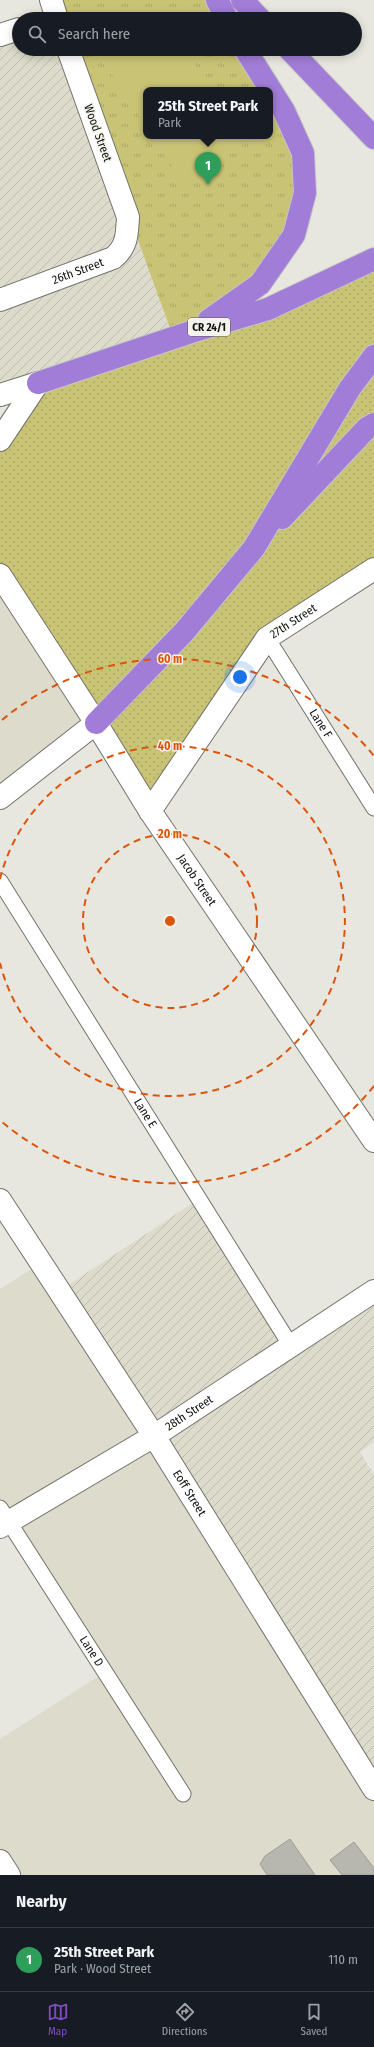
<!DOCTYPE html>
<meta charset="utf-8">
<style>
:root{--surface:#171b24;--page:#242831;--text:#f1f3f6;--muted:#9ea1a6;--line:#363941;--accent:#814cc3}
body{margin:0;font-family:"Fira Sans Condensed",sans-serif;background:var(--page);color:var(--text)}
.you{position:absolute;left:240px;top:677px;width:14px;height:14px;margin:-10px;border:3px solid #fff;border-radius:50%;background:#1a73e8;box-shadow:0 0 0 6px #1a73e833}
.badge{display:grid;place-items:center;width:26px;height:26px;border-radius:50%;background:var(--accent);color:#fff;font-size:13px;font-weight:700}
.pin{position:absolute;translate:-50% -33px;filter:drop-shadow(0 1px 2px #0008)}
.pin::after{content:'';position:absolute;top:21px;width:14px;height:12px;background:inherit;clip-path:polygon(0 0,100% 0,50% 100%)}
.popup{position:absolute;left:143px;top:87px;width:130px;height:52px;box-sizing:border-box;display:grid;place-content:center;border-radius:8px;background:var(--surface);filter:drop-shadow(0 1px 3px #0005);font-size:13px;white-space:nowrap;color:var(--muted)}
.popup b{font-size:15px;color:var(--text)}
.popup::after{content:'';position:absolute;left:50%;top:100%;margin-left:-8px;border:8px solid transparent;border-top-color:var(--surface)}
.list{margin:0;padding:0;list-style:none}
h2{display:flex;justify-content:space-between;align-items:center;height:52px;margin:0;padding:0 16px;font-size:17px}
h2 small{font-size:13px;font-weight:400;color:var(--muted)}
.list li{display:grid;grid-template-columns:26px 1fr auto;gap:12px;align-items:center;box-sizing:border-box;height:64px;padding:0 16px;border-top:1px solid var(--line)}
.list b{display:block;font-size:15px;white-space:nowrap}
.list p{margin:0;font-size:13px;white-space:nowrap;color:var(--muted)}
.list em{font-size:13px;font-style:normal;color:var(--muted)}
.icon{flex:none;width:22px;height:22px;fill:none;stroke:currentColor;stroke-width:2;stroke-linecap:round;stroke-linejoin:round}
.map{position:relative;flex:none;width:374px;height:1875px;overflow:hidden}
.search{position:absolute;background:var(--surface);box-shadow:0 2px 10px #0003;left:12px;right:12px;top:12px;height:44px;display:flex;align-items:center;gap:10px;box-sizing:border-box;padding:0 14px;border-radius:22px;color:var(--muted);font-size:15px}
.sheet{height:116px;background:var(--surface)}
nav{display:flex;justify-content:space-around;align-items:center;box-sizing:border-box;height:56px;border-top:1px solid var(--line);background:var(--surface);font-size:11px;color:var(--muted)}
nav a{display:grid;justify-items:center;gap:2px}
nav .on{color:var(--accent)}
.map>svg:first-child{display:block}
.built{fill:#dddccc}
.industrial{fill:url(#industrial-furrows)}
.grass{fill:url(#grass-dots)}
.park{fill:url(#park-tufts)}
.garden{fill:#c9c475}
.building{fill:#b7b7af;stroke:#9d9d95}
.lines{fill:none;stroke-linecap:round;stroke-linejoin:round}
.service-casing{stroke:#73736c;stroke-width:17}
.minor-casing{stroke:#73736c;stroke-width:24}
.tertiary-casing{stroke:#73736c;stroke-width:24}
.secondary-casing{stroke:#73736c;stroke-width:24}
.motorway-casing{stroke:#c6c6c5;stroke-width:24}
.service{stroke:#fff;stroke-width:15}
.minor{stroke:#fff;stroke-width:22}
.tertiary{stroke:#fff;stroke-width:22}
.secondary{stroke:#fff;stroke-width:22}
.motorway{stroke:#a27dd8;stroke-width:22}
.ring{fill:none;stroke:#dd550c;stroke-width:2;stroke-dasharray:7 5}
.labels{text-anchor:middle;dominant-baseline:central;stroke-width:3;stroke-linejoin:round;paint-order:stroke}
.shield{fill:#f4f4ec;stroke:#565651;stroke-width:1}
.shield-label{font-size:11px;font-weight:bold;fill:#12120f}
.street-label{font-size:12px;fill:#12120f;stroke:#f4f4ec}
.centre{fill:#dd550c;stroke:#f4f4ec;stroke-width:2}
.ring-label{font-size:12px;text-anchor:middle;font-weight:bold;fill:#dd550c;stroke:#f4f4ec;stroke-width:3;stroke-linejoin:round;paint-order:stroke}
</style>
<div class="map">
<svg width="374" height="1875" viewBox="0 0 374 1875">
<defs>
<pattern id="industrial-furrows" width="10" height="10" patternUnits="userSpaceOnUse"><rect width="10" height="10" fill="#dddccc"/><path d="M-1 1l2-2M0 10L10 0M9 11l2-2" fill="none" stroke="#bdbcae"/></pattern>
<pattern id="grass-dots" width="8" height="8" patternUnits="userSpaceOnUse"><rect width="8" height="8" fill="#c9c475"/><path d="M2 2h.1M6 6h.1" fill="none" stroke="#aca764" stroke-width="1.8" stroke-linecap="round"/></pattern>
<pattern id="park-tufts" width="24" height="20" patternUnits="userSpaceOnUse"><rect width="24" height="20" fill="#c9c475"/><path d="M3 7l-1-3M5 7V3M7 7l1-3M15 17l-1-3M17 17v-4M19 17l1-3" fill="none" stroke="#aca764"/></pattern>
</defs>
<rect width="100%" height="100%" fill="#e7e7df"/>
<!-- built -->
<path class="built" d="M0,575L96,723L0,798Z
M41,1263L374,1789V1875H0V1739L105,1672L9,1522L0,1527V1289Z"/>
<!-- industrial -->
<path class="industrial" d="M19,29V49H68L174,339L0,395V35Z
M199,1199L291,1346L374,1291V1442L360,1452L374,1475V1791L59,1291Z"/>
<!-- grass -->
<path class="grass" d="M374,265V569L267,638L150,811L0,575V440L38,383Z"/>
<!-- park -->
<path class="park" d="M51,0H217L228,19H57Z
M68,49H245L268,90H146V136H270V94L303,153L294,235L192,332L174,339Z"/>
<!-- garden -->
<path class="garden" d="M95,49H185L212,90H146V126Z
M152,136H243L247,142L184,184Z"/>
<!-- building -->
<path class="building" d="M290,1839L315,1875H267L260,1864L265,1856Z
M354,1842L374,1868V1875H342L330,1860Z"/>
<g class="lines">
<!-- service casing -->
<g class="service-casing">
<g id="service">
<path id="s1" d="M267,638L374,808"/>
<path id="s2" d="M0,881L291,1346"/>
<path id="s3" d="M0,1508L183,1794"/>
</g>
</g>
<!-- minor casing -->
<g class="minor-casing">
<g id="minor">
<path d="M51,0L57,19"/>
<path d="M0,35L19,29"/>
<path id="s4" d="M0,300L113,258C127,247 127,235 128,217L68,49"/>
<path id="s5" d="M150,811L267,638L374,569"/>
<path id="s6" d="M0,1527L154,1436L374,1291"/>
</g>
</g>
<!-- tertiary casing -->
<g class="tertiary-casing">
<g id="tertiary">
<path d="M0,440L38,383"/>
<path id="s7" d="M0,575L96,723L150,811L374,1141"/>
<path id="s8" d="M0,1200L154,1436L374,1789"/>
<path d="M0,1861L9,1875"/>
</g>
</g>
<!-- secondary casing -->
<g class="secondary-casing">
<path id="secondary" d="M0,395L38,383
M0,798L96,723"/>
</g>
<!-- motorway casing -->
<g class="motorway-casing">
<path id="motorway" d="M217,0L227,19
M242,0L260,19
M289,49L374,138
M209,320L260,284L294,235L305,193L303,153L284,111L245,49
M38,383L191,332L268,309L374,259
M282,518L367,428L374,424
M96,723L184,632L254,548L350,388L374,356"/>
</g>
<!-- service -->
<use href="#service" class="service"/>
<!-- minor -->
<use href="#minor" class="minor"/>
<!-- tertiary -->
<use href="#tertiary" class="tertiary"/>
<!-- secondary -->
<use href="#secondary" class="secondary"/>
<!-- motorway -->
<use href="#motorway" class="motorway"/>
</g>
<!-- distance rings -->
<g class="ring">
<circle cx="170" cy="921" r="87"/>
<path d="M0 879A175 175 0 1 1 0 963"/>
<path d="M374 1086A262 262 0 0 1 2 1122M2 720A262 262 0 0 1 374 756"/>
</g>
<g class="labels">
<!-- shield labels -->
<rect class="shield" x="188" y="318" width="42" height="18" rx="3"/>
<g class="shield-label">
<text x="209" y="327">CR 24/1</text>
</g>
<!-- street labels -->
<g class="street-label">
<text transform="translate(98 133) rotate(70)">Wood Street</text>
<text stroke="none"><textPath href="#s4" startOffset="83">26th Street</textPath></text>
<text stroke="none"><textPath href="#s5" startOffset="240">27th Street</textPath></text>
<text stroke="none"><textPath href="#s1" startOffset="101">Lane F</textPath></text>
<text stroke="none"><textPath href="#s7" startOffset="363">Jacob Street</textPath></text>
<text stroke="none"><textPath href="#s2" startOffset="274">Lane E</textPath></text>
<text stroke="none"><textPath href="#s6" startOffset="221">28th Street</textPath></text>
<text stroke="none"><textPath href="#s8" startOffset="349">Eoff Street</textPath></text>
<text stroke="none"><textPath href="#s3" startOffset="170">Lane D</textPath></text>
</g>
</g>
<circle cx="170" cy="921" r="6" class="centre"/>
<g class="ring-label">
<text x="170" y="663">60 m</text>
<text x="170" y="750">40 m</text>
<text x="170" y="838">20 m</text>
</g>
</svg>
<div class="you"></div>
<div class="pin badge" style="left:208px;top:185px;background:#2e9e5b">1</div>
<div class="popup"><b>25th Street Park</b>Park</div>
<div class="search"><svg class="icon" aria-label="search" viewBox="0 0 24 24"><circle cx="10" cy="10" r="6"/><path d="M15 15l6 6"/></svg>Search here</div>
</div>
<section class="sheet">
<h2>Nearby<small></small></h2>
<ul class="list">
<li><span class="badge" style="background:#2e9e5b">1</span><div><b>25th Street Park</b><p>Park · Wood Street</p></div><em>110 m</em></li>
</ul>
</section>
<nav>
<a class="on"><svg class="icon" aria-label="map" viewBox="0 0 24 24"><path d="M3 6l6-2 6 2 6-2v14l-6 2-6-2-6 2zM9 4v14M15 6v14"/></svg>Map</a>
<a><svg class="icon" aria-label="directions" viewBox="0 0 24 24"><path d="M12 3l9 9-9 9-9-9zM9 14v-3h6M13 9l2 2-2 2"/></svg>Directions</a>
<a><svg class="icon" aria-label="saved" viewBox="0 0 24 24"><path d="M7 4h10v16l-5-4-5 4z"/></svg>Saved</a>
</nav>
